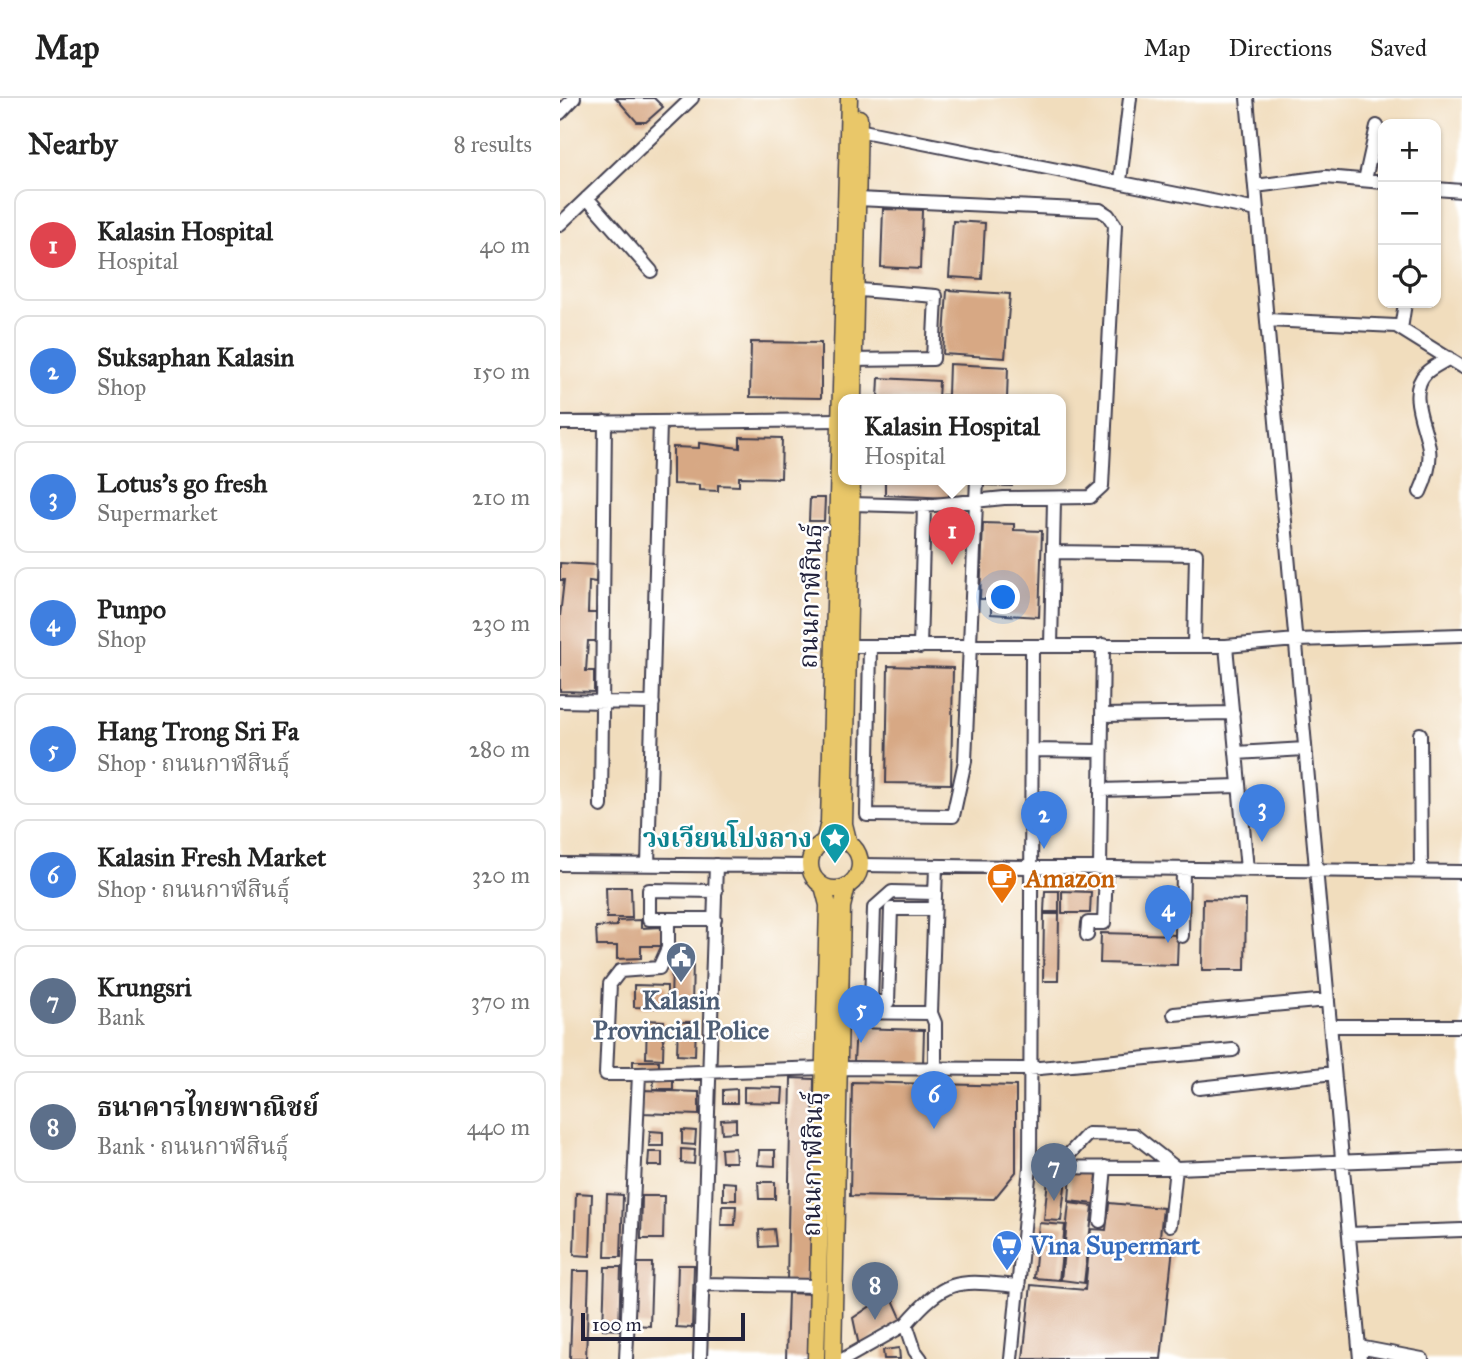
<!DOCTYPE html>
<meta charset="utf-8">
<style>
:root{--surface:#fff;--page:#f2f2f2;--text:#222;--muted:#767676;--line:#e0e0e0;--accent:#db2777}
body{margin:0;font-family:"IM FELL Great Primer","Noto Serif Thai",serif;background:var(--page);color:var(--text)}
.controls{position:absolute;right:21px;top:21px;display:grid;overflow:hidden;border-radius:14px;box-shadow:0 2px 5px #0004}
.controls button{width:63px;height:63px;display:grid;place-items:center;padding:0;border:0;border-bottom:2px solid var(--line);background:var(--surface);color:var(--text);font:35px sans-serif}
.scale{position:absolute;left:21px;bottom:18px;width:164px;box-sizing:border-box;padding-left:7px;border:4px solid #22223b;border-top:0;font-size:19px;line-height:24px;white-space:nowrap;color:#22223b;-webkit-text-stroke:5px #fff;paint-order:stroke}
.you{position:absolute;left:444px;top:500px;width:24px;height:24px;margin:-18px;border:5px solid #fff;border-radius:50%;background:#1a73e8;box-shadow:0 0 0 10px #1a73e833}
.badge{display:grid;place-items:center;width:46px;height:46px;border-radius:50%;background:var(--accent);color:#fff;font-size:23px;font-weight:700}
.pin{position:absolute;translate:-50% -58px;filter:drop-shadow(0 2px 4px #0008)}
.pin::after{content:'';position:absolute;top:37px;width:24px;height:21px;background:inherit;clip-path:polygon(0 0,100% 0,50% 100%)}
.popup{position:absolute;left:278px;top:296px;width:228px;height:91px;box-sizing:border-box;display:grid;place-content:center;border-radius:14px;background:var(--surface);filter:drop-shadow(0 2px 5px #0005);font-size:23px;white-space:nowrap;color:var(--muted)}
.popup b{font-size:26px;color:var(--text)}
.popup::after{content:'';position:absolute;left:50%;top:100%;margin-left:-14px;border:14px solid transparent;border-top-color:var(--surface)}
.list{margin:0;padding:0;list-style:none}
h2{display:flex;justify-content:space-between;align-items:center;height:91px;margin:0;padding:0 28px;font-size:30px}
h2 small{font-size:23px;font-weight:400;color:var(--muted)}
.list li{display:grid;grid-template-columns:46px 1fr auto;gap:21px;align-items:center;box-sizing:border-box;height:112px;margin:0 14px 14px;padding:0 14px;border:2px solid var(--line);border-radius:14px}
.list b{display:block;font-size:26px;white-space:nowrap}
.list p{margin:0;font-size:23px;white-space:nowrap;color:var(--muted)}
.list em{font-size:23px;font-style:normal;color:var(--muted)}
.icon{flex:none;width:38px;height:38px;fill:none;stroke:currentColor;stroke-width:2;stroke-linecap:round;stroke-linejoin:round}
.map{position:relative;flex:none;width:902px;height:1261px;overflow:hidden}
header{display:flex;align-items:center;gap:42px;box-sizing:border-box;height:98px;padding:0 35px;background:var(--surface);border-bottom:2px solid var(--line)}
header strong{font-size:33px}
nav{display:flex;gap:38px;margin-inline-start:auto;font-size:24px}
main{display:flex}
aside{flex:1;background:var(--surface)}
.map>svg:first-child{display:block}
.building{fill:#d7a884}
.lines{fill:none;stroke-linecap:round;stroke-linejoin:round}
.minor-casing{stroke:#413e4e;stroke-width:16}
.major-casing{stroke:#413e4e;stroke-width:19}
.minor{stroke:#fff;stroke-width:12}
.major{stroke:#e9c769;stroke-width:16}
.labels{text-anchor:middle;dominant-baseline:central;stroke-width:5;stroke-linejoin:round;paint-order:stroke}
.street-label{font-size:26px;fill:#22223b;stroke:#fff}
.culture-label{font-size:26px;font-weight:bold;fill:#0d838f;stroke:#fff;text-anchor:end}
.food-label{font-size:26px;font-weight:bold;fill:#c56008;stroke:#fff;text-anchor:start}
.service-label{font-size:26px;font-weight:bold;fill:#4e5e75;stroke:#fff}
.shop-label{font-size:26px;font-weight:bold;fill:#366cbe;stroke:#fff;text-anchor:start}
</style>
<header>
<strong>Map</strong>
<nav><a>Map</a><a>Directions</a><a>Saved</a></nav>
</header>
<main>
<aside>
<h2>Nearby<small>8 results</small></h2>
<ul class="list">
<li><span class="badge" style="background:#e0444e">1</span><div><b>Kalasin Hospital</b><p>Hospital</p></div><em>40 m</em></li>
<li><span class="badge" style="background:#3f7fe0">2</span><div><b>Suksaphan Kalasin</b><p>Shop</p></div><em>150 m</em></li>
<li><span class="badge" style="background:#3f7fe0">3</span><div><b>Lotus's go fresh</b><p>Supermarket</p></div><em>210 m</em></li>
<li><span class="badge" style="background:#3f7fe0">4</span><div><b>Punpo</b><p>Shop</p></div><em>230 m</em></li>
<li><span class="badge" style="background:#3f7fe0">5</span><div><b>Hang Trong Sri Fa</b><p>Shop · ถนนกาฬสินธุ์</p></div><em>280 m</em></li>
<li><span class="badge" style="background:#3f7fe0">6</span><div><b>Kalasin Fresh Market</b><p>Shop · ถนนกาฬสินธุ์</p></div><em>320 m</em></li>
<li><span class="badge" style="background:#5c6f8a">7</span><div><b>Krungsri</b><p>Bank</p></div><em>370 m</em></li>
<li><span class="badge" style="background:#5c6f8a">8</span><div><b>ธนาคารไทยพาณิชย์</b><p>Bank · ถนนกาฬสินธุ์</p></div><em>440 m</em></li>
</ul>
</aside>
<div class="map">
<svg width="902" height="1261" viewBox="0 0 902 1261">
<rect width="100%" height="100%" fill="#fff"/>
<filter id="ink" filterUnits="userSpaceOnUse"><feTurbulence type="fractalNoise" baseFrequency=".0143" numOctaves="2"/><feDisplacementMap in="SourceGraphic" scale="14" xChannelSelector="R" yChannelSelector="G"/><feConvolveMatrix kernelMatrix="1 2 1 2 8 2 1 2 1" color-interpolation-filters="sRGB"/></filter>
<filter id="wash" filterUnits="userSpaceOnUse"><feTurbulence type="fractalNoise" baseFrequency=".00686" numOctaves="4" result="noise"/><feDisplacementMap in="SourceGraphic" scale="28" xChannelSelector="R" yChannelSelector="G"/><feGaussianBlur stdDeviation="1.57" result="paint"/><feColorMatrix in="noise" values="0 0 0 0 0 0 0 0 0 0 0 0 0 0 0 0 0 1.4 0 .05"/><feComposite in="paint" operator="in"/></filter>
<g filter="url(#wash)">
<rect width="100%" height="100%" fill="#f1ddbd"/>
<g id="blocks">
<!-- building -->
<path class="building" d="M56,0H94L103,9L86,24H77Z
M323,111L362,112L360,171L321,169Z
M393,123L425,125L422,181L389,179Z
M387,192L450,196L445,260L383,256Z
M191,244L261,245V300L190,299Z
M389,266L448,269L447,301H382V297H388Z
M319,280L379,283L378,301H318Z
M180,339L222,340L221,380L179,379V388L158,387V393L139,392V387L113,386V349L139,350V345L180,350Z
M325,381H390L389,400L325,397Z
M426,381H453L452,388L425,387Z
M250,400H265L264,423H249Z
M423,425L454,426V432L482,433L479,519L431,516V501H420Z
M0,465L37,467L36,484L29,483L28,515H37L36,543H28L26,573H34V594L0,593V518L4,482H0Z
M328,568L393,570L391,686L326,685Z
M46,789H71L72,820H47Z
M485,793H499V814H484Z
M502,793L531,794L530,815H502Z
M643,801L686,802L685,872H642Z
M484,816H499L498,883H483Z
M81,822V830L102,829L103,848H81V860L57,861V848H37L36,829L57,828V823Z
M541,835L618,837L617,867L540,865Z
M112,859H133L132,912L111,911Z
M74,887L107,888V910L74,909Z
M87,922L104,923L103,961L86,960Z
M118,924H136L135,958L117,957Z
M296,930L364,932L363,966L294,963Z
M73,963H99V973L73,972Z
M231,980L254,981L250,1185L227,1184Z
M94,981L113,982V991H93Z
M292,984L456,988V1074L434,1101L290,1098Z
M184,989L223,990L222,1005L184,1004Z
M177,991V1005H163V992Z
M82,992L139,994V1017L82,1015Z
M176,1021V1034L162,1035L161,1022Z
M122,1032L136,1033L135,1047L122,1046Z
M90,1033L103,1034V1048H89Z
M175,1050L176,1064H162L161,1051Z
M121,1051L135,1052L134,1066L121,1065Z
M199,1052H215V1068L198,1067Z
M89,1054H102V1068H88Z
M511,1075H537L535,1106L509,1103Z
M506,1080L501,1123L484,1122L488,1081Z
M163,1084L176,1085V1102H163Z
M198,1084H215V1101H199Z
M16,1095L32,1096L30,1158L14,1157Z
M47,1096L63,1097L61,1159H45Z
M82,1098H104L103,1141H81Z
M509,1105L533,1108L524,1185L501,1182Z
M549,1105L603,1110L600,1138L614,1140L601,1261H463L471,1187L525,1192L531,1131L546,1132Z
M162,1108H176L175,1127H161Z
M479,1125L505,1127L499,1182L474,1180Z
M214,1131L216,1148L200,1149L199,1132Z
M76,1165H92L90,1228L74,1227Z
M118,1167H134L132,1230L116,1229Z
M45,1169H61L59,1232L43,1231Z
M13,1173H29L26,1261H10Z
M228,1195L251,1196L249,1261H226Z
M330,1195L342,1222L299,1248L293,1220Z
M339,1250L340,1261H324L323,1252Z"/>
</g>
</g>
<g filter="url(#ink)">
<use href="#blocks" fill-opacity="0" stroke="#413e4e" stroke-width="2"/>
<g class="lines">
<!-- minor casing -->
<g class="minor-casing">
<path id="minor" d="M687,0L800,1261
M0,15L14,0
M293,31L697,112
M805,82L817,28
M560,83L570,0
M695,88L766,79L823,84
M876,91L902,93
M27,100L91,173
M0,126L132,0
M707,222L836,228L902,269
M841,231L845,205
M287,262L373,261L376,198L287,191
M0,325L280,322
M860,394C866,381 871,365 869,351C867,330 846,295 866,275C872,269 882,265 889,260
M292,406L364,408L444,400L530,399L542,388L555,127L548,117L540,112L297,101
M493,454L636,456L634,548
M281,548H666L736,542L902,537
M310,548L307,717L393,718L405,663L417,381
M491,548L494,402
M666,548L687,771
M360,549L364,408
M0,603L93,605
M542,617L673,615
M860,636L861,773
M472,652L541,653
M676,655L745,651
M541,692L679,688
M41,708L45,324
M0,766L250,768
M88,767L100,324
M300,767L902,774
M540,770L543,547
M374,811H331L328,904H311L314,810L332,794L375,795
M155,821H89V792L156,793
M527,837L528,825H544L546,770
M622,838L623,771
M280,914L371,915L376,769
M371,915L375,925V970
M614,916L768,902
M770,928H902
M79,976H46L50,886L60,873L99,870L108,850V821
M639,990L774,975
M470,1069L616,1070L902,1059
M497,1069L528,1036L574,1037L616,1070L610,1127
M540,1123L545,1069
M789,1136L902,1132
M142,1186L259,1188
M799,1249L862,1261
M66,1261L79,976L264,970L469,971L673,952
M140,1261L156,767
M284,1261L346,1226
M361,1261L355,1253L346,1226C388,1177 400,1183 459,1188
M451,1261L470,1069L472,548"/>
</g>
<!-- major casing -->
<g class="major-casing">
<path id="major" d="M293,301L299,20
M250 766a25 25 0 1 1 50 0a25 25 0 1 1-50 0Z
M264,745L269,724L289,0
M289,746L284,726L292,381
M256,1261L268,807L263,788
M273,1261L282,809L287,788"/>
</g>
<!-- minor -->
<use href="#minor" class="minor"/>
<!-- major -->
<use href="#major" class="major"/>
</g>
</g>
<!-- icons -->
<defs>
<g id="sight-pin" transform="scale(1.575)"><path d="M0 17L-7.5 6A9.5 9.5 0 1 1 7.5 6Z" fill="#0f9aa8" stroke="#fff"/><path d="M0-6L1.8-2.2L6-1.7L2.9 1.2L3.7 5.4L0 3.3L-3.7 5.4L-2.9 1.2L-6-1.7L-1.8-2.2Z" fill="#fff"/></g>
<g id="cafe-pin" transform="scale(1.575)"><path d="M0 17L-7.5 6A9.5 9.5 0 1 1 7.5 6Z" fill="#e8710a" stroke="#fff"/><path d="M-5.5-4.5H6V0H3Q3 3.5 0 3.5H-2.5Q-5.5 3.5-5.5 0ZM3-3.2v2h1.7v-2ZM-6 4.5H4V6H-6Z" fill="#fff"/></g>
<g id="civic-pin" transform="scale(1.575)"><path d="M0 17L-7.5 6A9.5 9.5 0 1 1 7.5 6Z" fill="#5c6f8a" stroke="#fff"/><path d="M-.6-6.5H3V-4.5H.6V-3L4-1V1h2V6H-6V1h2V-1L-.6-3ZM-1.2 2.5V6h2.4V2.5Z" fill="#fff"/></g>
<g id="supermarket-pin" transform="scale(1.575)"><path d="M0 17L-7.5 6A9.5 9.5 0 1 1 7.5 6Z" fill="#3f7fe0" stroke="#fff"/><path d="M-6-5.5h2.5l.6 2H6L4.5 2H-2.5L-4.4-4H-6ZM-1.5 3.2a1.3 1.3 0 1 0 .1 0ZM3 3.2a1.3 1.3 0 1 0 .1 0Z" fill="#fff"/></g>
</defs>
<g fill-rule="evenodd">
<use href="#sight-pin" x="275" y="740"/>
<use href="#cafe-pin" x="442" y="780"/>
<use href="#civic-pin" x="121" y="859"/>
<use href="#supermarket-pin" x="447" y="1147"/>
</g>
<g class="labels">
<!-- street labels -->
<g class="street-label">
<text transform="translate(250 498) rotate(-88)">ถนนกาฬสินธุ์</text>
<text transform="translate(252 1066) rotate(-89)">ถนนกาฬสินธุ์</text>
</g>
<!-- culture labels -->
<g class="culture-label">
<text x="252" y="740">วงเวียนโปงลาง</text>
</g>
<!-- food labels -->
<g class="food-label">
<text x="465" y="780">Amazon</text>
</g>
<!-- service labels -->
<g class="service-label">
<text x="121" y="902">Kalasin<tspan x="121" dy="30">Provincial Police</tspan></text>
</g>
<!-- shop labels -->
<g class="shop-label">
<text x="470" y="1147">Vina Supermart</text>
</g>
</g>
</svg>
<div class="controls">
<button>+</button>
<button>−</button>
<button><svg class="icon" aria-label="locate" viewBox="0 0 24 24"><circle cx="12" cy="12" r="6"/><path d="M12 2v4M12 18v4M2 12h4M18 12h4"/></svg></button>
</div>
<div class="scale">100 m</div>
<div class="you"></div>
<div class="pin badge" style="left:392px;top:467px;background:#e0444e">1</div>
<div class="popup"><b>Kalasin Hospital</b>Hospital</div>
<div class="pin badge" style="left:484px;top:751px;background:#3f7fe0">2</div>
<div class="pin badge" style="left:702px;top:744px;background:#3f7fe0">3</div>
<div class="pin badge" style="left:608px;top:845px;background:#3f7fe0">4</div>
<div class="pin badge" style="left:301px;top:945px;background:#3f7fe0">5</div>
<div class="pin badge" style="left:374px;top:1031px;background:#3f7fe0">6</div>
<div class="pin badge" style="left:494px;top:1103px;background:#5c6f8a">7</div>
<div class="pin badge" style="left:315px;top:1222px;background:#5c6f8a">8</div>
</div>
</main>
